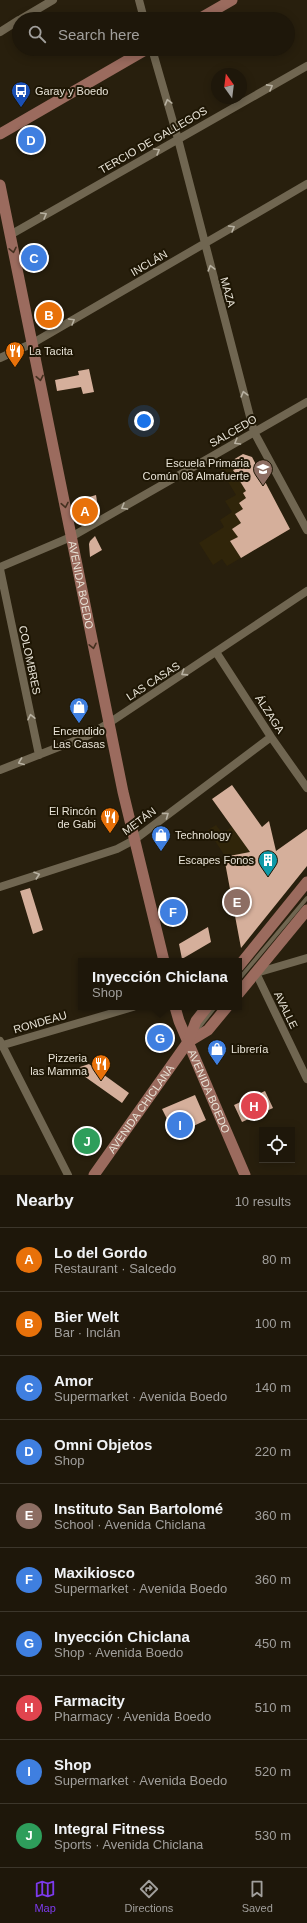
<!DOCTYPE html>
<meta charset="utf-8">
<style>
:root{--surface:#1e170a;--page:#2b2418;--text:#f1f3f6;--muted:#a19f9c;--line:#3c362b;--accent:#7c3aed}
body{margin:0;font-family:Arial,sans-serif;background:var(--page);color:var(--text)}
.controls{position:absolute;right:12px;bottom:12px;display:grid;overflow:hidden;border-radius:0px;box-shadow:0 2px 10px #0003}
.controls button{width:36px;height:36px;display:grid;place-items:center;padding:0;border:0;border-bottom:1px solid var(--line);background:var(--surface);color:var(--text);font:20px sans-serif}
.compass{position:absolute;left:211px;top:68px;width:36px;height:36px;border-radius:50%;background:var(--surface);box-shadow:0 2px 10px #0003;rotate:346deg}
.you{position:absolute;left:144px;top:421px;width:14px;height:14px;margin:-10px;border:3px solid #fff;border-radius:50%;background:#1a73e8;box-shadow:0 0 0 6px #1a73e833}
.badge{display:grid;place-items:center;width:26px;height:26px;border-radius:50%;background:var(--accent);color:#fff;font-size:13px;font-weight:700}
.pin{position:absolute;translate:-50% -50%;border:2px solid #fff;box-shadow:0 1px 4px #0006}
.popup{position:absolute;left:78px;top:958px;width:164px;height:52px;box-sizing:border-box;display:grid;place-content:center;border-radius:0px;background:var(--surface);filter:drop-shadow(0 1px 3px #0005);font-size:13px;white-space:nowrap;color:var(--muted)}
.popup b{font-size:15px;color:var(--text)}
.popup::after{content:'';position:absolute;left:50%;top:100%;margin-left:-8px;border:8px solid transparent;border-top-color:var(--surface)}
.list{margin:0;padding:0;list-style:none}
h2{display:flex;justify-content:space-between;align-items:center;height:52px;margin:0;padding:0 16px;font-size:17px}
h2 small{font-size:13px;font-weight:400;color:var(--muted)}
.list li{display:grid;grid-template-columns:26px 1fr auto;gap:12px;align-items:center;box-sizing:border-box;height:64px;padding:0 16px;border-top:1px solid var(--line)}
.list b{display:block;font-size:15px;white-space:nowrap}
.list p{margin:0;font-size:13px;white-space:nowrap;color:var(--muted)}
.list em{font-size:13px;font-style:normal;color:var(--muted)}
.icon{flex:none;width:22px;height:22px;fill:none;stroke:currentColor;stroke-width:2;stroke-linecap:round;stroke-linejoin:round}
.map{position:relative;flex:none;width:307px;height:1175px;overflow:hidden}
.search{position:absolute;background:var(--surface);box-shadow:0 2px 10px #0003;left:12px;right:12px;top:12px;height:44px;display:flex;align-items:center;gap:10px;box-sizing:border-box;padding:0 14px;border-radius:22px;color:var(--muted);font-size:15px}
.sheet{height:692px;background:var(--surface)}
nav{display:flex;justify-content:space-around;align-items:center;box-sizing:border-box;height:56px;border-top:1px solid var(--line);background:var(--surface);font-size:11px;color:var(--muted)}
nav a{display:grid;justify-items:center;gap:2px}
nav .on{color:var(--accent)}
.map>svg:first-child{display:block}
.built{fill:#30250a}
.building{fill:#d5af9b}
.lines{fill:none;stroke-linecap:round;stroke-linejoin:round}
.lane{stroke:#706651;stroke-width:4}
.street{stroke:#706651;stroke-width:8}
.secondary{stroke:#9b6b5e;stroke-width:11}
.oneway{stroke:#b8b1a1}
.oneway2{stroke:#44301f}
.labels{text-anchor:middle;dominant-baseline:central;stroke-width:4;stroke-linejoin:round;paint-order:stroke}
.poi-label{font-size:11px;fill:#e8e3d7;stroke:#1e1604;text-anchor:start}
.street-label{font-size:11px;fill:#e8e3d7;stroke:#1e1604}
</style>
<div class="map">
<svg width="307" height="1175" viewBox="0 0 307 1175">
<rect width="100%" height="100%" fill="#281f0d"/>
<!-- built -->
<path class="built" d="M243,454L252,457L290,529L227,566L222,559L213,565L199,543L224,527L220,520L232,512L225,501L236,495L220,468Z
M216,825L222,833L232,827L242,840L247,836L252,862L234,865L249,939L241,948L223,853L208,830Z"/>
<!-- building -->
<path class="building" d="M89,369L94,392L83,394L81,387L57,391L55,380L79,375L78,371Z
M243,454L252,457L290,529L241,558L230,541L238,537L232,529L241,523L235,514L243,509L239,503L246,498L243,493L246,491L233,470L238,468L233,460Z
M96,495L98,508L83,517L79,500Z
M95,536L102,550L90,557L89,544L90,541Z
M232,785L262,827L269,821L276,851L307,829V866L241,948L224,857L250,852L212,799Z
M30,888L43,930L33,934L20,891Z
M208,927L211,942L182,959L179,944Z
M160,1029L164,1040L159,1047L146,1038Z
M89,1064L129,1093L122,1103L74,1069Z
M265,1091L273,1108L242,1122L234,1105Z
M195,1095L206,1120L175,1135L162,1109Z"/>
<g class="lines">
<!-- lane -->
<path class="lane" d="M239,979L307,898
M197,1030L215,1007"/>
<!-- street -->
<path class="street" d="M139,0L144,19
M21,19L53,0
M0,32L19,20
M152,49L178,139L254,432L307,530
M10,235L307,66
M0,358L33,343L307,184
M0,567L71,537L307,402
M0,569L39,755
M216,652L271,737L307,788
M0,770L87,736L109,723L307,591
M0,887L117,849L134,840L271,737
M307,958L256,973L307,1079
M0,1041L68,1175
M0,1046L133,1007"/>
<!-- secondary -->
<g class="secondary">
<path d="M199,19L232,0"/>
<path d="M0,134L147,49"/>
<path id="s1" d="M0,185L123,792L164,961"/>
<path d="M239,966L307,882"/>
<path d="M239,993L307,910"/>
<path id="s2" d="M175,1007L179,1021L245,1175"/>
<path d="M188,1042L208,1030L227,1007"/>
<path id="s3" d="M94,1175L188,1042L196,1021L207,1007"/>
</g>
</g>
<!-- one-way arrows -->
<defs><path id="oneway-chevron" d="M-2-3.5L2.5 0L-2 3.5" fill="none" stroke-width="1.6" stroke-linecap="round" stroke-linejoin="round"/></defs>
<g class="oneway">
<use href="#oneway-chevron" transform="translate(270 87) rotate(-29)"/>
<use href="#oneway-chevron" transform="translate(168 102) rotate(-105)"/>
<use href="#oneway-chevron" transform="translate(157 151) rotate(-30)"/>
<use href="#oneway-chevron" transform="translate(44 215) rotate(-30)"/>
<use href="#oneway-chevron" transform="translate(232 228) rotate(-30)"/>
<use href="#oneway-chevron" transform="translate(211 268) rotate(-105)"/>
<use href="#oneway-chevron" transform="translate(72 321) rotate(-30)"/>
<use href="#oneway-chevron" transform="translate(244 394) rotate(-105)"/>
<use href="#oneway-chevron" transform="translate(237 442) rotate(150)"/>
<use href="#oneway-chevron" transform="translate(124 507) rotate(150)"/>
<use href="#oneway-chevron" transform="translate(184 673) rotate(147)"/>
<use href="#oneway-chevron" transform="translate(31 717) rotate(-102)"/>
<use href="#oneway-chevron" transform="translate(21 762) rotate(159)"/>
<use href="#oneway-chevron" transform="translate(166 815) rotate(-36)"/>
<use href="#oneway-chevron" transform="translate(37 875) rotate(-18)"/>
</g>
<g class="oneway2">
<use href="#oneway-chevron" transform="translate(13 250) rotate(78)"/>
<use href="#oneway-chevron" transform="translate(40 378) rotate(79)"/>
<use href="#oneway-chevron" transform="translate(65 505) rotate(79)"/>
<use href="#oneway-chevron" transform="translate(93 646) rotate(78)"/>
</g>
<!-- icons -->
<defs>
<g id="bus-pin" transform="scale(1)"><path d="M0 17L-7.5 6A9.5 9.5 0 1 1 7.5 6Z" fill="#1a4fb4" stroke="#1e1604"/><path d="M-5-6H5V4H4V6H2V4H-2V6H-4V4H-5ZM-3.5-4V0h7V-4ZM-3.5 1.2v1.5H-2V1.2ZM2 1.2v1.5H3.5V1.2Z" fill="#fff"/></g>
<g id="restaurant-pin" transform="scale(1)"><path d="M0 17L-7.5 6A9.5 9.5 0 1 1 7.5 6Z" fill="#e8710a" stroke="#1e1604"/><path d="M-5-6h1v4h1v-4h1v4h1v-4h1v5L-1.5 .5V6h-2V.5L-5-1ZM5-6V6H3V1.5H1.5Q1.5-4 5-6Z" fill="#fff"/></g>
<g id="school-pin" transform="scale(1)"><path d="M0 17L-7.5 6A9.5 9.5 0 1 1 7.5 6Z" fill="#8d6e63" stroke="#1e1604"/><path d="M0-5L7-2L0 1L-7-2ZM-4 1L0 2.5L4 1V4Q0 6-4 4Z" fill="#fff"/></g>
<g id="shop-pin" transform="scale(1)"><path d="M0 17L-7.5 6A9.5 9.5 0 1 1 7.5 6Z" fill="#3f7fe0" stroke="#1e1604"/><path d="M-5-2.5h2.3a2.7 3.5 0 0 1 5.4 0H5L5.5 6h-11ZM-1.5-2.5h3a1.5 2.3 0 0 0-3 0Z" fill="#fff"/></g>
<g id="building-pin" transform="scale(1)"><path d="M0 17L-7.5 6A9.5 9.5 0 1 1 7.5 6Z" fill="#0f9aa8" stroke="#1e1604"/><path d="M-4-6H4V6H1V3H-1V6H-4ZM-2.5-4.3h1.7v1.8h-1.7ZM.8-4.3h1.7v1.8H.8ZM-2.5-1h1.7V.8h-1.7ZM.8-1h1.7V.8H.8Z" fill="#fff"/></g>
</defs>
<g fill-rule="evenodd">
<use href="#bus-pin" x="21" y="91"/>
<use href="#restaurant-pin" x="15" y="351"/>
<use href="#school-pin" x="263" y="469"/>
<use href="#shop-pin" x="79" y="707"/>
<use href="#restaurant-pin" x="110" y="817"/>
<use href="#shop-pin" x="161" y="835"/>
<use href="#building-pin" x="268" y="860"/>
<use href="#shop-pin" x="217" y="1049"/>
<use href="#restaurant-pin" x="101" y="1064"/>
</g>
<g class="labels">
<!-- poi labels -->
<g class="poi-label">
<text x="35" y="91">Garay y Boedo</text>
<text x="29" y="351">La Tacita</text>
<text x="249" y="463" text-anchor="end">Escuela Primaria<tspan x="249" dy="13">Común 08 Almafuerte</tspan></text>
<text x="79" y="731" text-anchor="middle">Encendido<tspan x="79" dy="13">Las Casas</tspan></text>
<text x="96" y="811" text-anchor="end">El Rincón<tspan x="96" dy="13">de Gabi</tspan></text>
<text x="175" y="835">Technology</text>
<text x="254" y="860" text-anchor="end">Escapes Fonos</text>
<text x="231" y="1049">Librería</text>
<text x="87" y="1058" text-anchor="end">Pizzeria<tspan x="87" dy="13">las Mamma</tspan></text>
</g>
<!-- street labels -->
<g class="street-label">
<text transform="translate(153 140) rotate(-30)">TERCIO DE GALLEGOS</text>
<text transform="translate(149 263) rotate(-30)">INCLÁN</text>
<text transform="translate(228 292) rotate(75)">MAZA</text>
<text transform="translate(233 431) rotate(-30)">SALCEDO</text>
<text stroke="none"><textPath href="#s1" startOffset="408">AVENIDA BOEDO</textPath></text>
<text transform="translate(30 660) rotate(78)">COLOMBRES</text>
<text transform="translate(153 681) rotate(-33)">LAS CASAS</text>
<text transform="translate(270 714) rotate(57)">ÁLZAGA</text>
<text transform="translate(139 821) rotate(-36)">METÁN</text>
<text transform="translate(286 1010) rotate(64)">AVALLE</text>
<text transform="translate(40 1022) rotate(-16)">RONDEAU</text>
<text stroke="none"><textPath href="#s2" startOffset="91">AVENIDA BOEDO</textPath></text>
<text stroke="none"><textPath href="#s3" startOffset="81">AVENIDA CHICLANA</textPath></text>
</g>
</g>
</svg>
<div class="controls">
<button><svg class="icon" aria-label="locate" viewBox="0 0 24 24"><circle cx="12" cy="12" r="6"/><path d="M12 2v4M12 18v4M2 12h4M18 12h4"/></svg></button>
</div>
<svg class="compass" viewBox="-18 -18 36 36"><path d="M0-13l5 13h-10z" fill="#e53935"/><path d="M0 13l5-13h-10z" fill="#a19f9c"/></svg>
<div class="you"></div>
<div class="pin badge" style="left:85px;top:511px;background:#e8710a">A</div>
<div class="pin badge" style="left:49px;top:315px;background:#e8710a">B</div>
<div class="pin badge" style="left:34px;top:258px;background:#3f7fe0">C</div>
<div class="pin badge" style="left:31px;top:140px;background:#3f7fe0">D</div>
<div class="pin badge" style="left:237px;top:902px;background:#8d6e63">E</div>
<div class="pin badge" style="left:173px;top:912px;background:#3f7fe0">F</div>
<div class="pin badge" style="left:160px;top:1038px;background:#3f7fe0">G</div>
<div class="popup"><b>Inyección Chiclana</b>Shop</div>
<div class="pin badge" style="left:254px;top:1106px;background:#e0444e">H</div>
<div class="pin badge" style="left:180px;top:1125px;background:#3f7fe0">I</div>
<div class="pin badge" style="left:87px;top:1141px;background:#2e9e5b">J</div>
<div class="search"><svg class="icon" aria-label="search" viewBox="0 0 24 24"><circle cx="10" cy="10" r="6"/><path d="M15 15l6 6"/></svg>Search here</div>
</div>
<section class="sheet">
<h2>Nearby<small>10 results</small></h2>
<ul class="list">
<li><span class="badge" style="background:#e8710a">A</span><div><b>Lo del Gordo</b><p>Restaurant · Salcedo</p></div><em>80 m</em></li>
<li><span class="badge" style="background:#e8710a">B</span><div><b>Bier Welt</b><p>Bar · Inclán</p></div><em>100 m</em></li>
<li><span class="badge" style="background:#3f7fe0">C</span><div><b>Amor</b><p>Supermarket · Avenida Boedo</p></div><em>140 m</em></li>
<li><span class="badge" style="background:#3f7fe0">D</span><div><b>Omni Objetos</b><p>Shop</p></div><em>220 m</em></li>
<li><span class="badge" style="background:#8d6e63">E</span><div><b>Instituto San Bartolomé</b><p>School · Avenida Chiclana</p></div><em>360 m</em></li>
<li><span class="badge" style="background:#3f7fe0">F</span><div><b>Maxikiosco</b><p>Supermarket · Avenida Boedo</p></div><em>360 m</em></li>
<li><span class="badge" style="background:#3f7fe0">G</span><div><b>Inyección Chiclana</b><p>Shop · Avenida Boedo</p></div><em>450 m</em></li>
<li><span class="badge" style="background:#e0444e">H</span><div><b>Farmacity</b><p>Pharmacy · Avenida Boedo</p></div><em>510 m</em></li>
<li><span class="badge" style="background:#3f7fe0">I</span><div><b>Shop</b><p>Supermarket · Avenida Boedo</p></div><em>520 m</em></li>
<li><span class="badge" style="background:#2e9e5b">J</span><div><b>Integral Fitness</b><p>Sports · Avenida Chiclana</p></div><em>530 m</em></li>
</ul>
</section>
<nav>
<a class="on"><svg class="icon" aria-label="map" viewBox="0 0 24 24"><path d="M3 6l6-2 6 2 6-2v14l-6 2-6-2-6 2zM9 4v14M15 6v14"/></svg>Map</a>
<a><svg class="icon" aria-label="directions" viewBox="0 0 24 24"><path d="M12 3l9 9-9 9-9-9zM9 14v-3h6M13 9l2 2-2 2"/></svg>Directions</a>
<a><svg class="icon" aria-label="saved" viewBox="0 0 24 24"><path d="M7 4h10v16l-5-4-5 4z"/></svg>Saved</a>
</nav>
